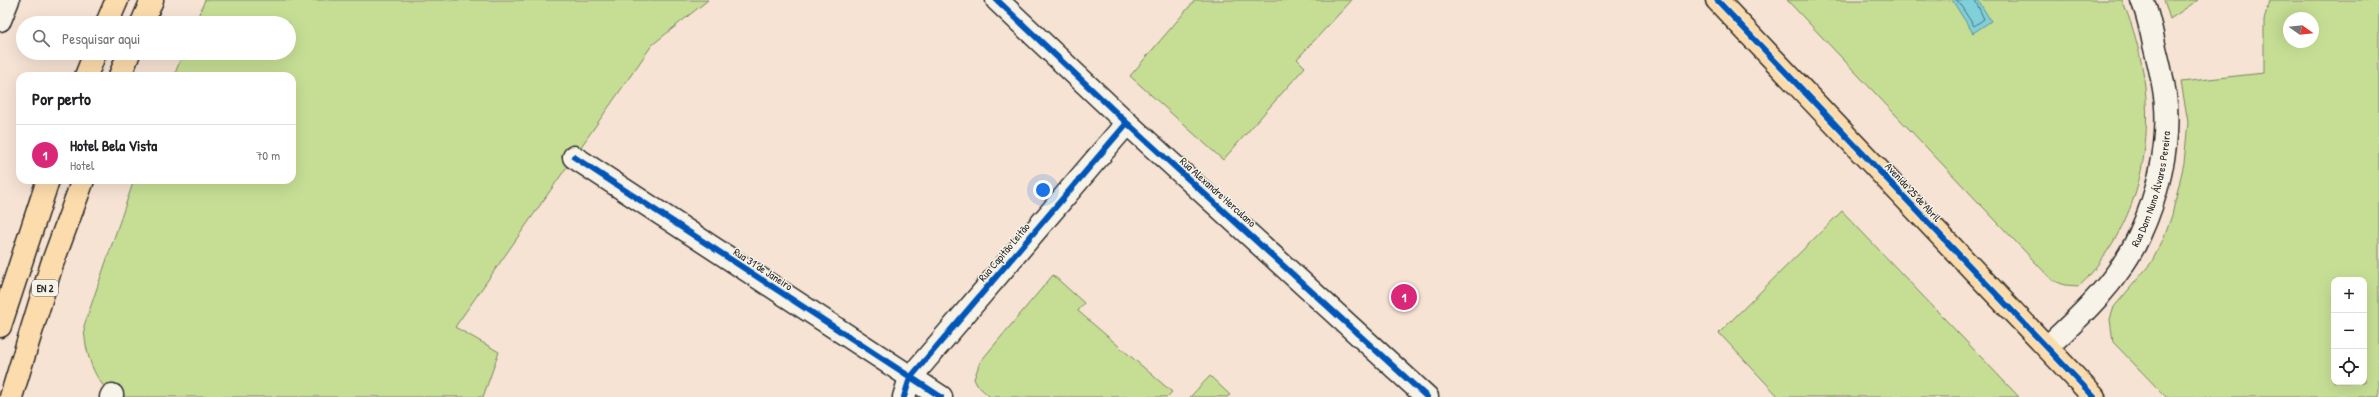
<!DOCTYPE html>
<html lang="pt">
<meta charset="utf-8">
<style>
:root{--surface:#fff;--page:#f6f6f6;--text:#202124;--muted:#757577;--line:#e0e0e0;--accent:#db2777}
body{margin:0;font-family:"Patrick Hand",sans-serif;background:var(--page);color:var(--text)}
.controls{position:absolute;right:12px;bottom:12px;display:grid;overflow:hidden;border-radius:8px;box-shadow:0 4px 16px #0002}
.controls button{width:36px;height:36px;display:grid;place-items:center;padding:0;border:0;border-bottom:1px solid var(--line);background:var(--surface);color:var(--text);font:20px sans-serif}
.compass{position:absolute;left:2283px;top:12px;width:36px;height:36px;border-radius:50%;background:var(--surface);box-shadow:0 4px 16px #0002;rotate:105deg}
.you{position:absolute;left:1043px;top:190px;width:14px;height:14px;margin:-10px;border:3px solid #fff;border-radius:50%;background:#1a73e8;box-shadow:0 0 0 6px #1a73e833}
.badge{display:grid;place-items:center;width:26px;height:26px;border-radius:50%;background:var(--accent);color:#fff;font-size:13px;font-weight:700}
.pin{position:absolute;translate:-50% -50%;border:2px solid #fff;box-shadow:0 1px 4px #0006}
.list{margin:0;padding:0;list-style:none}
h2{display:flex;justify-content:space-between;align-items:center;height:52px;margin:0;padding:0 16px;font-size:17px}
h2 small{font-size:13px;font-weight:400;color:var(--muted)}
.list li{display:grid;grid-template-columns:26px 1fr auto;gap:12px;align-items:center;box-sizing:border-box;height:60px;padding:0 16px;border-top:1px solid var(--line)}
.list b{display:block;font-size:15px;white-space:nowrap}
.list p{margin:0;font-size:13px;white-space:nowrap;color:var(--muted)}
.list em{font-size:13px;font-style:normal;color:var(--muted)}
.icon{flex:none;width:22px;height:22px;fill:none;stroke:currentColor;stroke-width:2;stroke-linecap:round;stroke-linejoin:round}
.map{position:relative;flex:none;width:2379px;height:397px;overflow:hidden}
.search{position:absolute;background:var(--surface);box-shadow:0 4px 16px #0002;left:16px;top:16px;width:280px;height:44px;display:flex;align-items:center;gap:10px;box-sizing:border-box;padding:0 14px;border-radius:22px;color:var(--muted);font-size:15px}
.panel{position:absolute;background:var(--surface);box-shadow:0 4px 16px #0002;left:16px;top:72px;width:280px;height:112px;border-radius:12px}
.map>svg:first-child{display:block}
.green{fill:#c6de94;stroke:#788460;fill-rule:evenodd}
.water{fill:#80d0dc;stroke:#5e8e95}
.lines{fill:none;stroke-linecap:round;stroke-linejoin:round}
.shore{stroke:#4d6d72;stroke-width:1}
.street-casing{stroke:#2b2b2b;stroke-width:25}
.secondary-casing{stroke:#2b2b2b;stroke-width:25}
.primary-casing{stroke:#2b2b2b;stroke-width:25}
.street{stroke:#f7f3e8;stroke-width:22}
.secondary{stroke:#f7f3e8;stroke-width:22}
.primary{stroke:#fcdcac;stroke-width:22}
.cycleway-casing{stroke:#f7f3e8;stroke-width:8}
.cycleway{stroke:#0057b8;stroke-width:6}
.labels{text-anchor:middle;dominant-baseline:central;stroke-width:3;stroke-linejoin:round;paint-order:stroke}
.shield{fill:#f7f3e8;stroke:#686764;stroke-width:1}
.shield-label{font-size:10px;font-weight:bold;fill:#2b2b2b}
.street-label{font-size:11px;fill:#2b2b2b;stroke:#f7f3e8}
</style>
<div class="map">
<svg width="2379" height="397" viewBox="0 0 2379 397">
<rect width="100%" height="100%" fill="#f6e3d4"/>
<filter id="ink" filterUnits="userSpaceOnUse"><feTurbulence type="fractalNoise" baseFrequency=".025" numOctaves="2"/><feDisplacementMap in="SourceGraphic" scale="8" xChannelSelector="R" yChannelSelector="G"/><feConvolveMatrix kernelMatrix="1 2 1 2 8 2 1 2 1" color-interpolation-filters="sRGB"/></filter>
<g filter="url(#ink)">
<!-- green -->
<path class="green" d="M205,0H708L652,45L455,327L499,352L483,397H116C93,382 85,352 84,326L134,180H292V76H174L183,53H289V23H195Z
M1195,0H1352L1297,59L1305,67L1223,160L1130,76Z
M1787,0H2122C2157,81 2157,180 2106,253C2097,265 2090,277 2079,286L2065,285L2052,280Z
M2164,0H2198L2170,19Z
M2269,0H2379V397H2166L2113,342L2110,319L2114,307L2151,263L2164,238L2172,215L2184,163L2188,122L2181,82L2264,73V21ZM2289,18H2313V42H2289ZM2334,280H2364V382H2334Z
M1842,211L2019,397H1779L1719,333Z
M1053,275L1084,303L1078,311L1172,392L1167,397H990L977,385L974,379L980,362Z
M1210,376L1230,395L1227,397H1190Z"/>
<!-- water -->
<path class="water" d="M1952,0H1978L1991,21L1973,33Z"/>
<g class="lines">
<!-- shore -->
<path class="shore" d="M1957,0L1974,26L1984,19L1975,0"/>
<!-- street casing -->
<g class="street-casing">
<g id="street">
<path d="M0,20L8,0"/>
<path d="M574,157L941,397"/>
<path id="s1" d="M2047,347C2082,315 2119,280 2139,236C2157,198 2169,149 2166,106C2165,86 2159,64 2154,44C2151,29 2148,14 2142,0"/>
<path d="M111,397L112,395"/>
<path d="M904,397L910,378L1127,123"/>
</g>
</g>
<!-- secondary casing -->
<g class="secondary-casing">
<path id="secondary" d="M997,0L1127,123L1427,397"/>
</g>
<!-- primary casing -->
<g class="primary-casing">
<path id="primary" d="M1717,0L2094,397
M107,23L117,0
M142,23L152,0
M86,76L95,53
M120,76L129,53
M0,326L48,180
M11,397L52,264L83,180"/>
</g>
<!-- street -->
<use href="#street" class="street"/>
<!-- secondary -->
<use href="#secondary" class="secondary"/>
<!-- primary -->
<use href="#primary" class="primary"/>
<!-- cycleway casing -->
<g class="cycleway-casing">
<path id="cycleway" d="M997,0L1127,123L1427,397
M1717,0L2094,397
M574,157L941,397
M904,397L910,378L1127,123"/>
</g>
<!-- cycleway -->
<use href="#cycleway" class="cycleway"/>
</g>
</g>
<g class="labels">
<!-- shield labels -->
<rect class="shield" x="32" y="280" width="26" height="16" rx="3"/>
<g class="shield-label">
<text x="45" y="288">EN 2</text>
</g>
<!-- street labels -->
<g class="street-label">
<text stroke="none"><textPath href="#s1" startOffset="194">Rua Dom Nuno Álvares Pereira</textPath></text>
<text transform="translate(1218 192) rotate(42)">Rua Alexandre Herculano</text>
<text transform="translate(1913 192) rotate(47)">Avenida 25 de Abril</text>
<text transform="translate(1004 252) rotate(-50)">Rua Capitão Leitão</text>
<text transform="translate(763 269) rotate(33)">Rua 31 de Janeiro</text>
</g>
</g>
</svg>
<div class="controls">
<button>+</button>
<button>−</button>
<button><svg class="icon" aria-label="locate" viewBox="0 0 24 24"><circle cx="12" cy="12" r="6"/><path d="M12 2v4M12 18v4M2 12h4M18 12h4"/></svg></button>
</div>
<svg class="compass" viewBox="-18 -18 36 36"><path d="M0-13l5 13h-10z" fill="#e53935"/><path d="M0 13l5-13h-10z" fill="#757577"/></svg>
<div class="you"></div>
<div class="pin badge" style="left:1404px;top:297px">1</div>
<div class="search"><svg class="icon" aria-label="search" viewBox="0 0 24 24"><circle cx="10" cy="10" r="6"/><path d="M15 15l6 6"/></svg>Pesquisar aqui</div>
<section class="panel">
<h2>Por perto<small></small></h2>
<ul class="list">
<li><span class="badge">1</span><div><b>Hotel Bela Vista</b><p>Hotel</p></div><em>70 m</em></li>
</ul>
</section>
</div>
